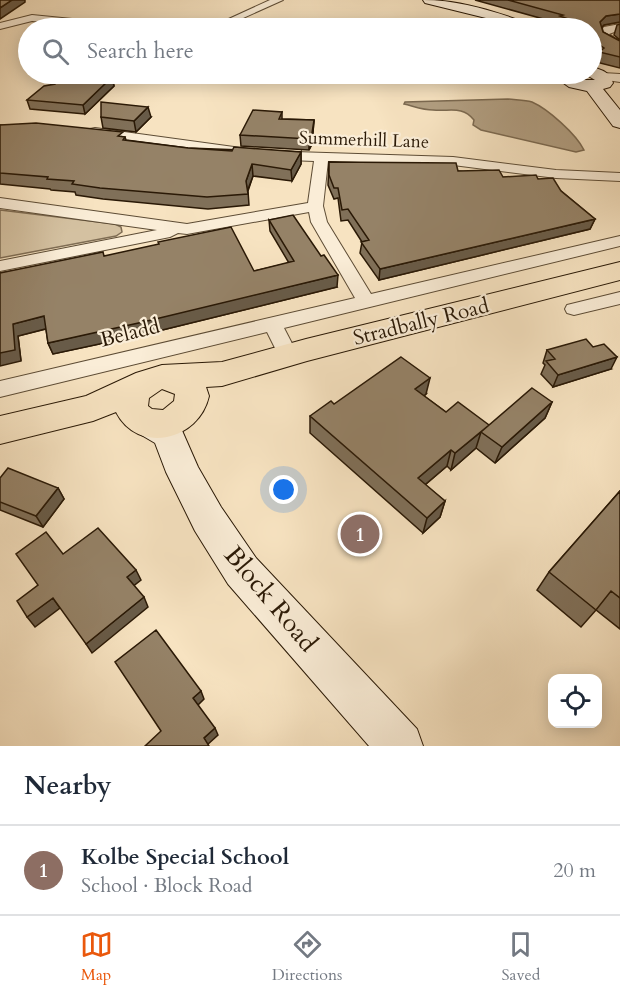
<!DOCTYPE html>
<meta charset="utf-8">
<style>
:root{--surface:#fff;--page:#f6f6f7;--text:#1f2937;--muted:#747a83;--line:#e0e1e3;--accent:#ea580c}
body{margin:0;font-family:Cardo,serif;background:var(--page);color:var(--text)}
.controls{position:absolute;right:18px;bottom:18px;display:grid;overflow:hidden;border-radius:12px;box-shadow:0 3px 15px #0003}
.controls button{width:54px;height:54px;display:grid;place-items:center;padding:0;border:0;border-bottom:2px solid var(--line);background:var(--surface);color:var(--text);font:30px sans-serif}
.you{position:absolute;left:284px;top:490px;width:21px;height:21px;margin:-15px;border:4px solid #fff;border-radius:50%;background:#1a73e8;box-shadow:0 0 0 9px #1a73e833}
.badge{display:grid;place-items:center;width:39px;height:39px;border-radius:50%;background:var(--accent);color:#fff;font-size:20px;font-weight:700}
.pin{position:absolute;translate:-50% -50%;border:3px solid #fff;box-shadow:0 2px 6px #0006}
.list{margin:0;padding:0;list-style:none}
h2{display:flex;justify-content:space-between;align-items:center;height:78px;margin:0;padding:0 24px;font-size:26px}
h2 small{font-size:20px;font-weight:400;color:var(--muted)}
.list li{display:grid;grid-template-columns:39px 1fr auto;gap:18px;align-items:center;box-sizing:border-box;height:90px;padding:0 24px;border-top:2px solid var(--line)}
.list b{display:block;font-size:22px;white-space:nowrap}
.list p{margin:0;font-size:20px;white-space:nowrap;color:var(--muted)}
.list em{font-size:20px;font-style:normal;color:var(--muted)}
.icon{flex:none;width:33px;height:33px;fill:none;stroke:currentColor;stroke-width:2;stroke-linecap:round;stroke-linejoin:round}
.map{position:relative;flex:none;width:620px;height:746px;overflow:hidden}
.search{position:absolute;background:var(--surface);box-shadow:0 3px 15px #0003;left:18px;right:18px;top:18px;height:66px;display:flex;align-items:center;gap:15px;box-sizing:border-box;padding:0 21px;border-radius:33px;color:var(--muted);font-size:22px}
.sheet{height:168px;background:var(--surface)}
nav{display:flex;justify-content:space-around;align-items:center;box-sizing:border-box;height:84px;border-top:2px solid var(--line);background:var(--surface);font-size:16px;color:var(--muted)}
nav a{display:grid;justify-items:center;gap:3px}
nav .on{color:var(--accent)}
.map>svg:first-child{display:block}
.green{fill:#d4c1a1;stroke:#7f6d54;stroke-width:1.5}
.water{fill:#b19e81;stroke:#7b6950;stroke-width:1.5}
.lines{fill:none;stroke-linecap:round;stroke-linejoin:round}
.street-casing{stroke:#5d4c35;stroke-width:2}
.secondary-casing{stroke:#2a1906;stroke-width:2}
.primary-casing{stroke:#2a1906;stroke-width:2}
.street{fill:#faedd7;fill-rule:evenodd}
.secondary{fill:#faedd7;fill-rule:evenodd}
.primary{fill:#f7e3c1;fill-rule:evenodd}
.wall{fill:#807059;stroke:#2a1906;stroke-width:1.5}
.shaded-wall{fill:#685b48;stroke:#2a1906;stroke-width:1.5}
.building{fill:#958267;stroke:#2a1906;stroke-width:1.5}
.labels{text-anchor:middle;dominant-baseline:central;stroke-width:4.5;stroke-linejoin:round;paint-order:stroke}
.far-street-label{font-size:18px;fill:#2a1906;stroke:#faedd7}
.street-label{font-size:21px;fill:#2a1906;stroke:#faedd7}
.near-street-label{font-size:26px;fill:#2a1906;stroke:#faedd7}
</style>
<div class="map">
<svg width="620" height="746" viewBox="0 0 620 746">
<rect width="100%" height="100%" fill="#f7e3c1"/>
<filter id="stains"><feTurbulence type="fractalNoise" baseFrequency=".00333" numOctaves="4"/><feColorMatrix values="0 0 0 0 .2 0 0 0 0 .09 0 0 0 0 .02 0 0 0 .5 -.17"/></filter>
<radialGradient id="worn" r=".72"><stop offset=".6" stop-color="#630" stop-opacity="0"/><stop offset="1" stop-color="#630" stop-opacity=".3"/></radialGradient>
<!-- green -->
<path class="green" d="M0,210L115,224L121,227L122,232L116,236L0,258Z"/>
<!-- water -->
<path class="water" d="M508,99C516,100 525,100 532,102C548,109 576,134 584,150L576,152L481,130L473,125L474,120C462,105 449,112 433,110C423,110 413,106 404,104L405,102Z"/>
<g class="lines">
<!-- street casing -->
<g class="street-casing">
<path id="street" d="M270,0H283L221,28H209Z
M32,15L112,23L117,26L107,28L32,21L0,29V23Z
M620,24V30L609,34L620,42V50L601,39L599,33L604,27Z
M603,73L620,74V82L599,79V75Z
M95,128L263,151L453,157L556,170L620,173V181L556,178L453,165L328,161L323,206L327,222L371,294L620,236V246L284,328L298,355L295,360L288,362L281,360L267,332L0,397V381L355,298L311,222L309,212L187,234L178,233L170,237L0,271V261L157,230L0,208V198L187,224L308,203L314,161L263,159L90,135L88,132L90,129Z
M620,292V304L574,315L567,313L565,309L567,305Z"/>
</g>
<!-- secondary casing -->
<g class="secondary-casing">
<path id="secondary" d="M423,0C461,0 497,12 532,25L534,28H515L490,19L425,3Z
M592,67C602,70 610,72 613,83L610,87L603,89L620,110V128L613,126L587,91L569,87L558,79V74H574V77L584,80H595L585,74H592Z
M149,411L180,426L198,467L221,507L256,558L417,729L423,746H369L228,584L195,531L166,472L155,443L138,433L133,424L138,415Z"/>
</g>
<!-- primary casing -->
<g class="primary-casing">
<path id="primary" d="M620,262V280L307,361L222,386L206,387L209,396C199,441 138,455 116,412L93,421L0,444V416L86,396L136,373L162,365L222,362L306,339ZM162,389L175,394L174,401L163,410L152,409L148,406L149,398Z"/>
</g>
<!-- street -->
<use href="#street" class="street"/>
<!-- secondary -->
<use href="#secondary" class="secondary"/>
<!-- primary -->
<use href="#primary" class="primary"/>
</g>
<!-- wall -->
<path class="wall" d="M475,0H620V22L604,25L602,27L603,32L620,41V68L596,62L598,55L591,50V28H562L563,27L558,25V23Z
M620,24V40L614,35L617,25Z
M112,77L114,86L85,114L30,109L27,100Z
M282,112V119L314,120L312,144L309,150L241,146L240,135Z
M101,117H151L136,132L103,128Z
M0,125L125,137L126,140L188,148L301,152V164L292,181L253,176L248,191L249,205L208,209L103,199L76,195L75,192L51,190L50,189L0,184Z
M329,162L458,171L503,177L538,179L561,191L595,219L590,229L379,280L360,253L362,242L348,220L341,221L338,198L334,199L328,185Z
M269,220L337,287L146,334L53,354L48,343L46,329L18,336L21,361L0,273L104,256L254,271L289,263L270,231Z
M547,350L611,369L553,387L541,374L545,365L543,363Z
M426,394L424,396L446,412L489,425L552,402L545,418L495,463L476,448L451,470L447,466L425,485L445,501L440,517L423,533L310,433V416Z
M0,478L58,488L64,499L43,527L0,510Z
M620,491V629L596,610L581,627L537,590L549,572Z"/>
<!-- shaded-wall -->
<path class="shaded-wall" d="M12,0H25V2L0,19V8Z
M620,14V22L604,25L597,32L600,22L606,16Z
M112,77L114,86L85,114L83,105Z
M148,107L151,117L136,132L134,121Z
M314,120L312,144L309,150V139Z
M301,152V164L292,181L291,170Z
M252,164L253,176L247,192L246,181Z
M595,219L590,229L379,280L380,269Z
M338,275L337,287L146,334L53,354L48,343Z
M44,316L49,328L18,336L21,361L0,366V353L13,324Z
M617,357L611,369L553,387L558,375Z
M430,378L426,394L412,406L415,389Z
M552,402L545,418L495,463L502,447Z
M481,432L476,448L451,470L455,453Z
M451,450L447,466L414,494L418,478Z
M58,488L64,499L43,527L36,516Z
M445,501L440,517L423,533L427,518Z
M136,570L141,580L132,587L127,577Z
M144,597L148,607L92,653L86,644Z
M53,598L60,608L35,627L27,617Z
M201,691L204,699L197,706L193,698Z
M215,728L218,735L207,745L204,738Z"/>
<!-- building -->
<path class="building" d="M0,0H12L0,8Z
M508,0H620V14L606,16L600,22L603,32L620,41V57L599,52L604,48L591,39V28H578L565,19H568L560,16L563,15Z
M55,74H67L112,77L83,105L27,100L44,86L55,84Z
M101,102L148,107L134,121L101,117Z
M253,110L282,112L279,119L314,120L312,133L309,139L240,135Z
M36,123L123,132L118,136L125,137L123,140L188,148L232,151L234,147L301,152L291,170L252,164L246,181L248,194L207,197L100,188L72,184L74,181L47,179L48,177L0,173V125Z
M329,162L456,163L458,171L499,170L503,177L536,175L538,179L553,178L561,191L595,219L380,269L361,242L369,240L348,209L342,210L338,188H334L329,175Z
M293,215L321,256L324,255L338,275L143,322L48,343L44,316L13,324L15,350L0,353V273L103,252L104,256L159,244L158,242L231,227L254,271L294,261L269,220Z
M586,339L593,347L604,344L617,357L558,375L546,361L555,359L547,350Z
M401,357L430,378L415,389L446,412L458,402L489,425L455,453L451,450L418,478L445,501L427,518L310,416L331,401L334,404Z
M532,388L552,402L502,447L481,432Z
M8,468L58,488L36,516L0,502V478Z
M620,491V598L611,591L596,610L549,572Z
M98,528L136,570L127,577L144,597L86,644L53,598L27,617L17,601L38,585L16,554L46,532L63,554Z
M156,630L201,691L193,698L215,728L204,738L209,746H145L161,731L115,662Z"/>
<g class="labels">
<!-- far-street labels -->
<g class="far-street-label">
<text transform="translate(364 140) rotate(2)">Summerhill Lane</text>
</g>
<!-- street labels -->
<g class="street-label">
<text transform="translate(421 322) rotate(-14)">Stradbally Road</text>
<text transform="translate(130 333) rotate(-14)">Beladd</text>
</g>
<!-- near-street labels -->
<g class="near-street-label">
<text transform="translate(271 599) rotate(50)">Block Road</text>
</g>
</g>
<rect width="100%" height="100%" filter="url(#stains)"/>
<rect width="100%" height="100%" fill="url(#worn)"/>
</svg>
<div class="controls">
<button><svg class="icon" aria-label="locate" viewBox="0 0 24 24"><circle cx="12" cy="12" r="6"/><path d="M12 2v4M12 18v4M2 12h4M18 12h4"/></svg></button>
</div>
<div class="you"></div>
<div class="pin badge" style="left:360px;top:534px;background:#8d6e63">1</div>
<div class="search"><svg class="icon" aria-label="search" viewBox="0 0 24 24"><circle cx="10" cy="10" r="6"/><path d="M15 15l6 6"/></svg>Search here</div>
</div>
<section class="sheet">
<h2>Nearby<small></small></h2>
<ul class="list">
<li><span class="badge" style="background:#8d6e63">1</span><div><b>Kolbe Special School</b><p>School · Block Road</p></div><em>20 m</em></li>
</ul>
</section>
<nav>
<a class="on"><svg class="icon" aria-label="map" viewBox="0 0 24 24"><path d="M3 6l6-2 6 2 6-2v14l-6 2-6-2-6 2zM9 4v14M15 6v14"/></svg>Map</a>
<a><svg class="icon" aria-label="directions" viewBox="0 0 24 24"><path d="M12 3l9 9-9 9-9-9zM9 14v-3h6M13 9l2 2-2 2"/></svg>Directions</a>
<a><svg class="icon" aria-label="saved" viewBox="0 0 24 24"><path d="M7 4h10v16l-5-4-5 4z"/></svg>Saved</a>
</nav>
